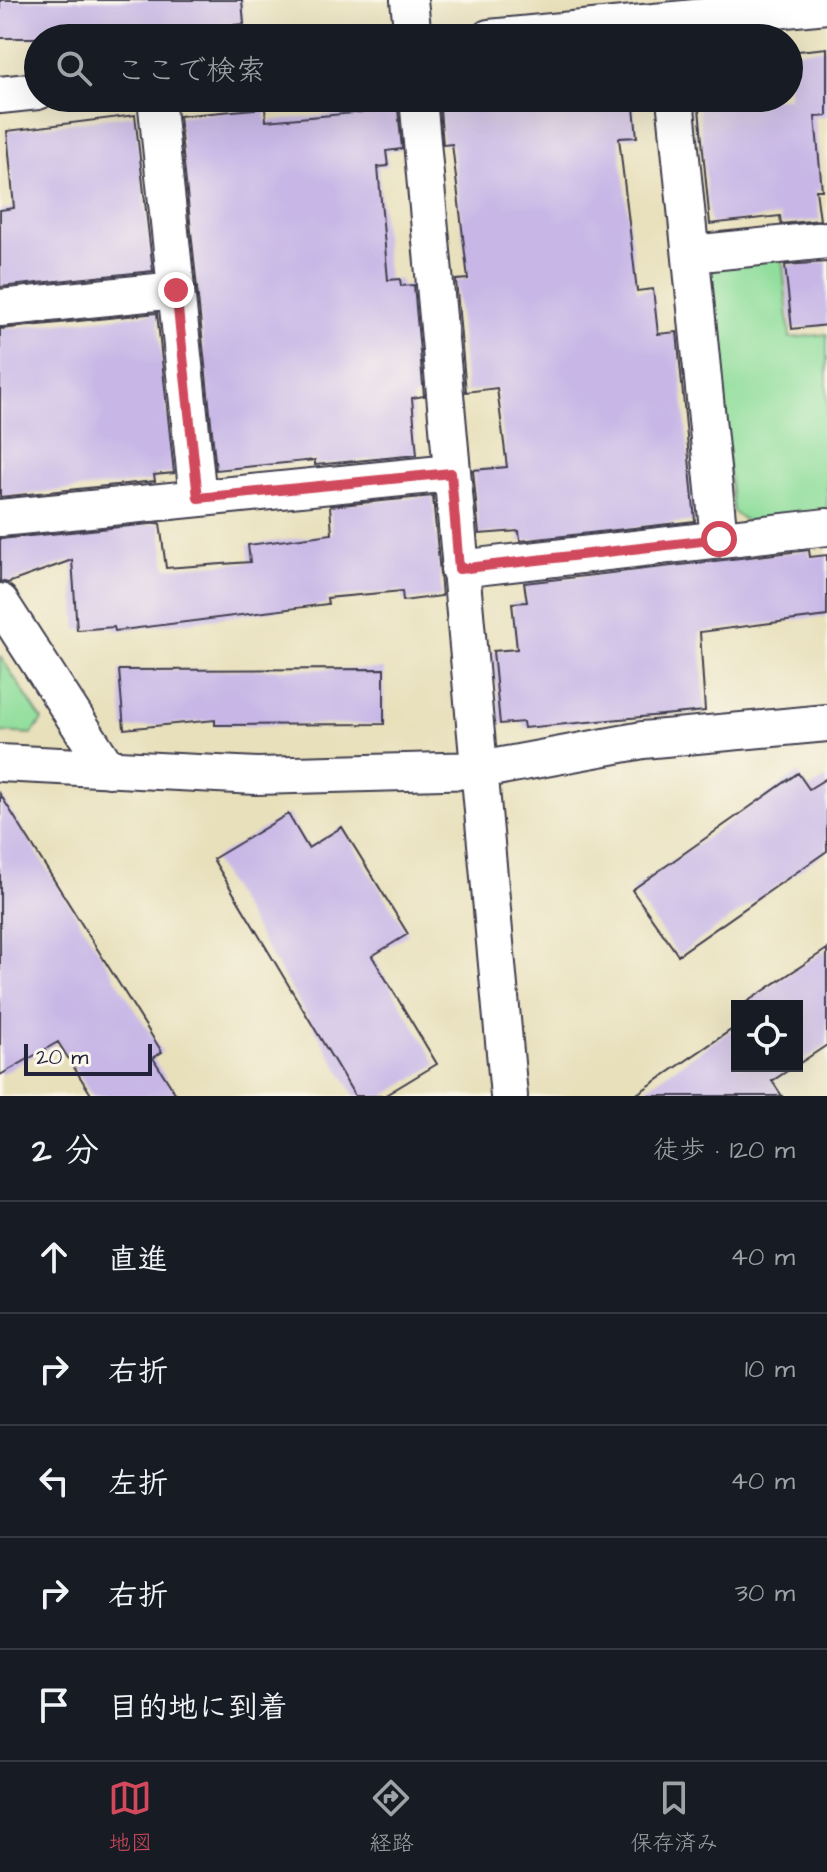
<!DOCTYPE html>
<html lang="ja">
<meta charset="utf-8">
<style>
:root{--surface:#171b24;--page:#20242c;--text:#f1f3f6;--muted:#9ea1a6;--line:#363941;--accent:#d1495b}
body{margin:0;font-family:"Architects Daughter","Klee One",sans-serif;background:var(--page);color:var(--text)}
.controls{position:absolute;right:24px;bottom:24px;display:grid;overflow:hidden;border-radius:0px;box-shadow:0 8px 32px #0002}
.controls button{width:72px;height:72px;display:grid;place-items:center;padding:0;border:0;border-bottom:2px solid var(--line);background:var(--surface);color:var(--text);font:40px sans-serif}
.scale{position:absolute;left:24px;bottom:20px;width:128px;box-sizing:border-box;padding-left:8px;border:4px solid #22223b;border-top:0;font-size:22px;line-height:28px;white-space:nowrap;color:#22223b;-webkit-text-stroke:6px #fbf7ec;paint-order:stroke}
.stop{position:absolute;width:24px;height:24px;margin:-18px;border:6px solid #d1495b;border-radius:50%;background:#fff}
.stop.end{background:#d1495b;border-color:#fff;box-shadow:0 2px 8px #0008}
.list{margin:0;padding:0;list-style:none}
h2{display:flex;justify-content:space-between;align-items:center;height:104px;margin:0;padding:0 32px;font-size:34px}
h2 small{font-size:26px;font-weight:400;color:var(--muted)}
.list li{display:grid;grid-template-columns:52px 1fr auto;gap:24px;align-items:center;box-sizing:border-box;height:112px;padding:0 32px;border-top:2px solid var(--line)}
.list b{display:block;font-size:30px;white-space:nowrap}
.list em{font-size:26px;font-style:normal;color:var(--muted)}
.icon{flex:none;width:44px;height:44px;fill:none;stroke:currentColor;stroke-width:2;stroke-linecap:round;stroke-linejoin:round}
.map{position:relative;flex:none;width:827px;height:1096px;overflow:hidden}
.search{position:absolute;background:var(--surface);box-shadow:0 8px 32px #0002;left:24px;right:24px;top:24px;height:88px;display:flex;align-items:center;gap:20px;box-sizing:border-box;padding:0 28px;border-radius:44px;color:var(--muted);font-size:30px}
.sheet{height:664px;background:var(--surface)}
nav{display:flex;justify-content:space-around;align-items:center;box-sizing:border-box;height:112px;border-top:2px solid var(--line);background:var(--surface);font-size:22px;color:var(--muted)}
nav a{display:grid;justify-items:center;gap:4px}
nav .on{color:var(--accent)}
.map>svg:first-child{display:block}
.green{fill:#91de9c;stroke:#5a806c;stroke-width:2}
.building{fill:#c8b7e6}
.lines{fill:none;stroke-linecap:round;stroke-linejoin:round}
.street-casing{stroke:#403e4e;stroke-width:40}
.street{stroke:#fff;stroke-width:36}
.route{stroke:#d1495b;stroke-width:10}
</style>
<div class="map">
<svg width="827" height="1096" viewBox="0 0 827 1096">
<rect width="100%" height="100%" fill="#fbf7ec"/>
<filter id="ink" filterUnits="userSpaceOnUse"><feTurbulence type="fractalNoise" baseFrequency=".0125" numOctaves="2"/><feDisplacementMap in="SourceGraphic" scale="16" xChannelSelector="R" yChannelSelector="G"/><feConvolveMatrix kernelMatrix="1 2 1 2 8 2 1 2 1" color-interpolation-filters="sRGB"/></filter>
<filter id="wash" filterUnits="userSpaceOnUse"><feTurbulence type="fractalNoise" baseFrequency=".006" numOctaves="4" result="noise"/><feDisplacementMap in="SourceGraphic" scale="32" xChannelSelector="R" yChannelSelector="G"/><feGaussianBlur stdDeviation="1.8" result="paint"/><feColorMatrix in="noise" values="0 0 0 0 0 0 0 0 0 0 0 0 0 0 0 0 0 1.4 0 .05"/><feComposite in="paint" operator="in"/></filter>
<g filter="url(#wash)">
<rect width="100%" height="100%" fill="#e8e0bb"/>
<!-- green -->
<path class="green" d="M782,256L790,338L827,334V514L748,522L733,512L708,276L721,261Z
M0,656L42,720L32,734L0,732Z"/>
<g id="blocks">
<!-- building -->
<path class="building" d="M0,0H242L244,24L195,29L196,38H155V33L104,38H0Z
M827,48V116L815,117L822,190H816L820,220L781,224L780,216L710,224L698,98H789V52Z
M439,98H633L637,137L619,138L637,291L653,289L658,334L677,332L695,521L520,541L519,531L479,534L473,470L507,467L497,388L466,392L456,280L468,279L452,144L443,145Z
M265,108L266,121L398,109L402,149L386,151L388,166L378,167L388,280L400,279L401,286L414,285L424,396L412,398L417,455L315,465V460L216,470L179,116Z
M135,115L153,271L0,287V210L14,208L7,131Z
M827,262V325L792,329L785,265Z
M157,313L174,473L154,475L155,481L0,497V329Z
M433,496L442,596L403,601L402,591L327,598L328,604L115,631L114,627L77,630L72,560L8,583L0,581V539L160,523L166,568L250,562L248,545L332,534L330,506Z
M809,550L810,557L827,555V616L700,632L705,711L524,728L523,722L500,724L493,651L517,649L512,603L527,602L524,583Z
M384,669V724L215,725V720L124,729L119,670Z
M798,773L809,789L827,778V851L678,955L632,890Z
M0,794L162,1052L153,1058L177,1096H92L58,1042L0,1075Z
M288,814L308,848L342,827L408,934L372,956L437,1064L384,1096H355L213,859Z
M827,949V1045L797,1065V1006L742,1005Z
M737,1026V1066H795L772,1081L782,1096H634Z"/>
</g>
</g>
<g filter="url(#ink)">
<use href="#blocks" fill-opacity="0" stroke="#403e4e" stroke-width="2"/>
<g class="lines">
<!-- street casing -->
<g class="street-casing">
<path id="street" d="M409,0L413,38
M489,38L827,5
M0,95L38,91
M156,98L198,498
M418,98L509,1096
M675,98L719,539
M692,254L827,240
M0,308L176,290
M0,518L451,473
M459,569L827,527
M0,602L108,769
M0,763L257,776L480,770L643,740L827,723"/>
</g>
<!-- street -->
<use href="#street" class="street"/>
</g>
</g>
<g class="lines" filter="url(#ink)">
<!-- route -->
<path class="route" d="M176,290L198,498L451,473L459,569L719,539"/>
</g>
</svg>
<div class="controls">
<button><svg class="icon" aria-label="locate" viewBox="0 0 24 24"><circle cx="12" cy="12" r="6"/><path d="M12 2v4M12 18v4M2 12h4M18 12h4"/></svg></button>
</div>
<div class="scale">20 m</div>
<div class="stop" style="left:719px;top:539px"></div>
<div class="stop end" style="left:176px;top:290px"></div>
<div class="search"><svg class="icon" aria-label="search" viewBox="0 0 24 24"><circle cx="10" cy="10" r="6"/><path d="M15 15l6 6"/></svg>ここで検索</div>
</div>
<section class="sheet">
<h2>2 分<small>徒歩 · 120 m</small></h2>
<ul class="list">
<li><svg class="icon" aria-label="ahead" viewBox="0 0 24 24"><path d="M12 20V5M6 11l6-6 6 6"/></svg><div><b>直進</b></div><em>40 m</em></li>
<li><svg class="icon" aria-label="right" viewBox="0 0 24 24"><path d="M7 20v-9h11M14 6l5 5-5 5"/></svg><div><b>右折</b></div><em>10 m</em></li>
<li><svg class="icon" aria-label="left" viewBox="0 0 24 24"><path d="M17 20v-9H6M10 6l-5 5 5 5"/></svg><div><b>左折</b></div><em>40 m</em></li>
<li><svg class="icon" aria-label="right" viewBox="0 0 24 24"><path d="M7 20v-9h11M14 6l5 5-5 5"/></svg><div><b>右折</b></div><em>30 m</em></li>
<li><svg class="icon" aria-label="arrive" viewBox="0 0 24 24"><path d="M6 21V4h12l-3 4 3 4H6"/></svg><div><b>目的地に到着</b></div></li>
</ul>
</section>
<nav>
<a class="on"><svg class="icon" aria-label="map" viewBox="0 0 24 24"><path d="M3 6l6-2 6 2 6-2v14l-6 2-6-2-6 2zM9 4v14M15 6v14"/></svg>地図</a>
<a><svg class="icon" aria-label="directions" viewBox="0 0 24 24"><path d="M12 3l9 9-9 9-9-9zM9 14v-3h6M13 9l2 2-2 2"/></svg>経路</a>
<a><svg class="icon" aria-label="saved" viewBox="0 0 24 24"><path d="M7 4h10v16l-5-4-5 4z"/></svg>保存済み</a>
</nav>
